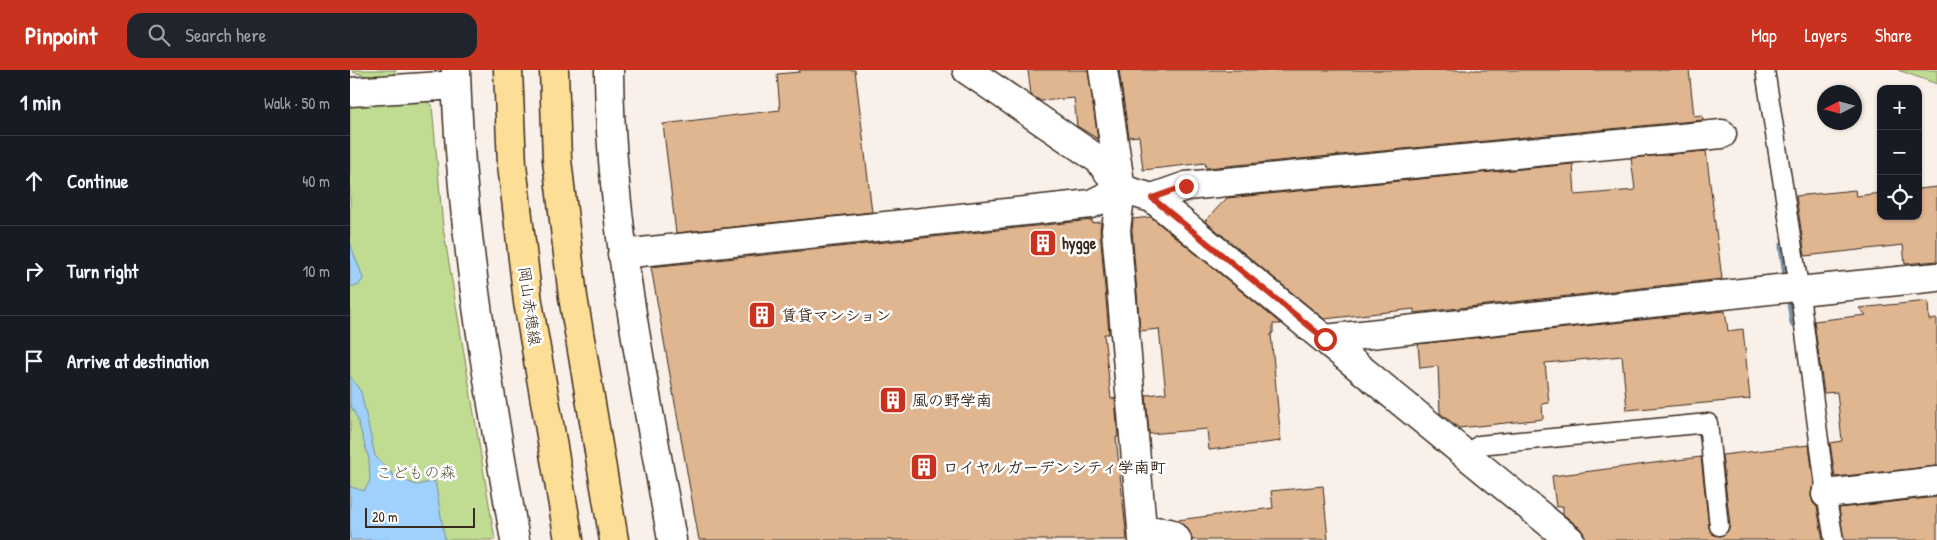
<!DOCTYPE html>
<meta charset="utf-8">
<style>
:root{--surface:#171b24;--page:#20242c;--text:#f1f3f6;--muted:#9ea1a6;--line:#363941;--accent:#c8321e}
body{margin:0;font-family:"Patrick Hand","Klee One",sans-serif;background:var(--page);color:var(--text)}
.controls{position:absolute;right:15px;top:15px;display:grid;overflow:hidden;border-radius:10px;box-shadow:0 1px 4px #0004}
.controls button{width:45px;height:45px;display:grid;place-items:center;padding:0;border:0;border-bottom:1px solid var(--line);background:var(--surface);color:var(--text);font:25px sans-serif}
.compass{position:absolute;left:1467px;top:15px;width:45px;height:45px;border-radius:50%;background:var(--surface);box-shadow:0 1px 4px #0004;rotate:264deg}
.scale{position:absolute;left:15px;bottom:12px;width:110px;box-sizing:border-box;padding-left:5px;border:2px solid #3b2a1e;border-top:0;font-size:14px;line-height:18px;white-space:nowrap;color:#3b2a1e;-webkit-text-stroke:4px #fff;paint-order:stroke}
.stop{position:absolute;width:15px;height:15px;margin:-11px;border:4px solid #c8321e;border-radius:50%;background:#fff}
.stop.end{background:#c8321e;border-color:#fff;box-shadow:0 1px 5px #0008}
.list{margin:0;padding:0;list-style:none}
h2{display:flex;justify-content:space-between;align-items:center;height:65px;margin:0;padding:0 20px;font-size:21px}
h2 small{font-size:16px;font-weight:400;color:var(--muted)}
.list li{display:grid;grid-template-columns:32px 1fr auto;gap:15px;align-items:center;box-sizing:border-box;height:90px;padding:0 20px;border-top:1px solid var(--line)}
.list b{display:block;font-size:19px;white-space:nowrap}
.list em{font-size:16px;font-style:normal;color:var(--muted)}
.icon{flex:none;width:28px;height:28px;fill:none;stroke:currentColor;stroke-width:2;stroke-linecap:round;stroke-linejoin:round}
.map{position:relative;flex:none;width:1587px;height:470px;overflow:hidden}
header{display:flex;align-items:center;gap:30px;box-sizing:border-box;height:70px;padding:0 25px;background:var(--accent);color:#fff}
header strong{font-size:24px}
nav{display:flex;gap:28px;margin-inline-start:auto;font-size:18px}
.search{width:350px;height:45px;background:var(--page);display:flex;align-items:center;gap:12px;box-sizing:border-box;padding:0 18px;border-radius:15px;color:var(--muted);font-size:19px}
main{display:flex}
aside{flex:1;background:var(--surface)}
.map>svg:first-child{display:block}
.green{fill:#c0db92;stroke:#7e8258}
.water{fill:#9fd1fc;stroke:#778ea3}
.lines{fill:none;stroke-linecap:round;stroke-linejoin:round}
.stream{stroke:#778ea3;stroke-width:11}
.building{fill:#e0b690;stroke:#3b2a1e}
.service-casing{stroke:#3b2a1e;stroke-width:21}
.minor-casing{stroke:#3b2a1e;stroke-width:31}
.primary-casing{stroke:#3b2a1e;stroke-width:31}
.service{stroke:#fff;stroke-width:18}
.minor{stroke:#fff;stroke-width:28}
.primary{stroke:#fdde96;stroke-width:28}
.route{stroke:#c8321e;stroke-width:6}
.labels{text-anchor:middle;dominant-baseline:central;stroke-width:5;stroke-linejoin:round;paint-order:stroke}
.poi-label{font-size:16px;font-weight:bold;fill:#3b2a1e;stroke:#fff;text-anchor:start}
.street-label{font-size:16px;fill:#3b2a1e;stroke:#fff}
.park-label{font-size:16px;fill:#5c563b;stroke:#fff}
</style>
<header>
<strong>Pinpoint</strong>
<div class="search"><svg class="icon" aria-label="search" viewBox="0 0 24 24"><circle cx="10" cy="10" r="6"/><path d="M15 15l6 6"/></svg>Search here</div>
<nav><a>Map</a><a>Layers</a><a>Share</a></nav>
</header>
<main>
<aside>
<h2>1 min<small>Walk · 50 m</small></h2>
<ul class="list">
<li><svg class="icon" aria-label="ahead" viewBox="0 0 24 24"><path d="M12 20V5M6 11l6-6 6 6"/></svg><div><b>Continue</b></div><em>40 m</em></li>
<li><svg class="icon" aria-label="right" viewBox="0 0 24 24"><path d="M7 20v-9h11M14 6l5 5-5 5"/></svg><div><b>Turn right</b></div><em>10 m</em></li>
<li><svg class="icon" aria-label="arrive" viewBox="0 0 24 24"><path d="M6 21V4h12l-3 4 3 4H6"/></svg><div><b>Arrive at destination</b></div></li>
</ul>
</aside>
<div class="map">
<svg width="1587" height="470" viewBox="0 0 1587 470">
<rect width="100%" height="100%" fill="#f9f0e9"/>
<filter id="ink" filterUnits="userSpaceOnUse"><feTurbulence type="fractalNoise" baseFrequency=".02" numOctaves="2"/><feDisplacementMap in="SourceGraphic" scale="10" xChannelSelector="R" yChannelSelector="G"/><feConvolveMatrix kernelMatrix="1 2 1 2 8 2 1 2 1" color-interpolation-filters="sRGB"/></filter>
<g filter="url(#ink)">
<!-- green -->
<path class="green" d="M2,0H46V1L37,9L24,8L3,2Z
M1548,0H1587V14Z
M70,26L82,36L93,157L145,470H0V32Z"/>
<!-- water -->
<path class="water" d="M0,168C1,182 10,196 13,209L8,216H0Z
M0,306L11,322L25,386L45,407L67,415L85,411L95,470H0V415L1,417L14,421L20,411L19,389L7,348L0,334Z"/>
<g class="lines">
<!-- stream -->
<path class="stream" d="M1434,177L1445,253"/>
</g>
<!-- building -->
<path class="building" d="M449,0H505L522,142L326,163L313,54L430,40L427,4L450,2Z
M678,0H738L748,69L727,56L724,28L691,31L681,25Z
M769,0H1339L1344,46L1352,45L1353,50L856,98L855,93L793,100L789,66L779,67Z
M1356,81L1372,209L1064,243V239L974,249L855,151L877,128L1223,94L1225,125L1285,120L1281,88Z
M1587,117V191L1555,194L1553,175L1455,186L1446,126L1505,120L1506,126L1531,123V146H1568V119Z
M801,147L931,254H923V263L921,264L931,371L859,380L857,359L799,364L796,325L816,323L809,259L790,261L782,160L783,149Z
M742,150V153L751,152L750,161L759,264H754L761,329L765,328L768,367H766L777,470H349L301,197Z
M1578,231L1579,250L1587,249V396L1485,407L1480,373L1492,371L1487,322L1474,323L1464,251L1516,245L1509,238Z
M1375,241L1378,261L1393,259L1400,329L1277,340L1272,286L1195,293L1199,333L1192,334L1193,349L1109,358L1090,343L1088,296L1070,298L1068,274Z
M1459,375L1464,415L1462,418L1461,426L1463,433L1467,437L1473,470H1235L1234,464L1230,458L1213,444V436L1206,437L1202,406L1351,387L1359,458L1364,465L1371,466L1378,461L1380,455L1372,385Z
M973,416L978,470H842L838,459L827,450L923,438L921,421Z
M1587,427V470H1494L1489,438Z"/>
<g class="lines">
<!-- service casing -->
<g class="service-casing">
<path id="service" d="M1415,0L1449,217L1476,424L1484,470
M1119,387L1129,375L1358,353L1369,456"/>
</g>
<!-- minor casing -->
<g class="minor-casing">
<path id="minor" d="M106,0C110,158 138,314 165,470
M259,0C260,158 295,315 322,470
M617,0L749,90L771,119L802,128L1220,470
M753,0L771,119L766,160L793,470
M0,22L106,15
M802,128L836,116L1372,64
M272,184L741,134L771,119
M1449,221L1587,207
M975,269L1437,218
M1476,424L1587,411
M792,459L820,463L827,470"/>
</g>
<!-- primary casing -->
<g class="primary-casing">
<path id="primary" d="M158,0L162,95L178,232L219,470
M204,0L207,90L223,227L264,470"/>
</g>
<!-- service -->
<use href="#service" class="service"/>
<!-- minor -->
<use href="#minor" class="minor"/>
<!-- primary -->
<use href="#primary" class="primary"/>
</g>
</g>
<g class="lines" filter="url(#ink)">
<!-- route -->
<path class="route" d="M836,116L802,128L975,269"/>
</g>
<!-- icons -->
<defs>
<g id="building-square" transform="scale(1.4375)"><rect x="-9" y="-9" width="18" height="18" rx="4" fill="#c8321e" stroke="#fff"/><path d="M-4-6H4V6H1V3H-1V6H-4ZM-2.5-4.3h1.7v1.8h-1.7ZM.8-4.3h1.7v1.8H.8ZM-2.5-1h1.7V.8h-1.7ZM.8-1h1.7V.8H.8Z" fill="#fff"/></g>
</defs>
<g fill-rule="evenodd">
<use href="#building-square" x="693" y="173"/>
<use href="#building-square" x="412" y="245"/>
<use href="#building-square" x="543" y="330"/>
<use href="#building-square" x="574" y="397"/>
</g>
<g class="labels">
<!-- poi labels -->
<g class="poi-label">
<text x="712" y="173">hygge</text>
<text x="431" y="245">賃貸マンション</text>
<text x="562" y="330">風の野学南</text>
<text x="593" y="397">ロイヤルガーデンシティ学南町</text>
</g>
<!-- street labels -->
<g class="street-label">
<text transform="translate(180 236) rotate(82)">岡山赤穂線</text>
</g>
<!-- park labels -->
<g class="park-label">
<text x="66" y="402">こどもの森</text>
</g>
</g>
</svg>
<div class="controls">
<button>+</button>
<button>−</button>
<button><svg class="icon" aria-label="locate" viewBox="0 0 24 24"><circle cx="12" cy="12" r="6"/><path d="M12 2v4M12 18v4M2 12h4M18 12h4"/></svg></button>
</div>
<svg class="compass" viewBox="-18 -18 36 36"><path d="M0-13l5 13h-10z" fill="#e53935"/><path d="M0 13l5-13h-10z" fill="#9ea1a6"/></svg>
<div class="scale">20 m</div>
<div class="stop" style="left:975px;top:269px"></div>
<div class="stop end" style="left:836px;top:116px"></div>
</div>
</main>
